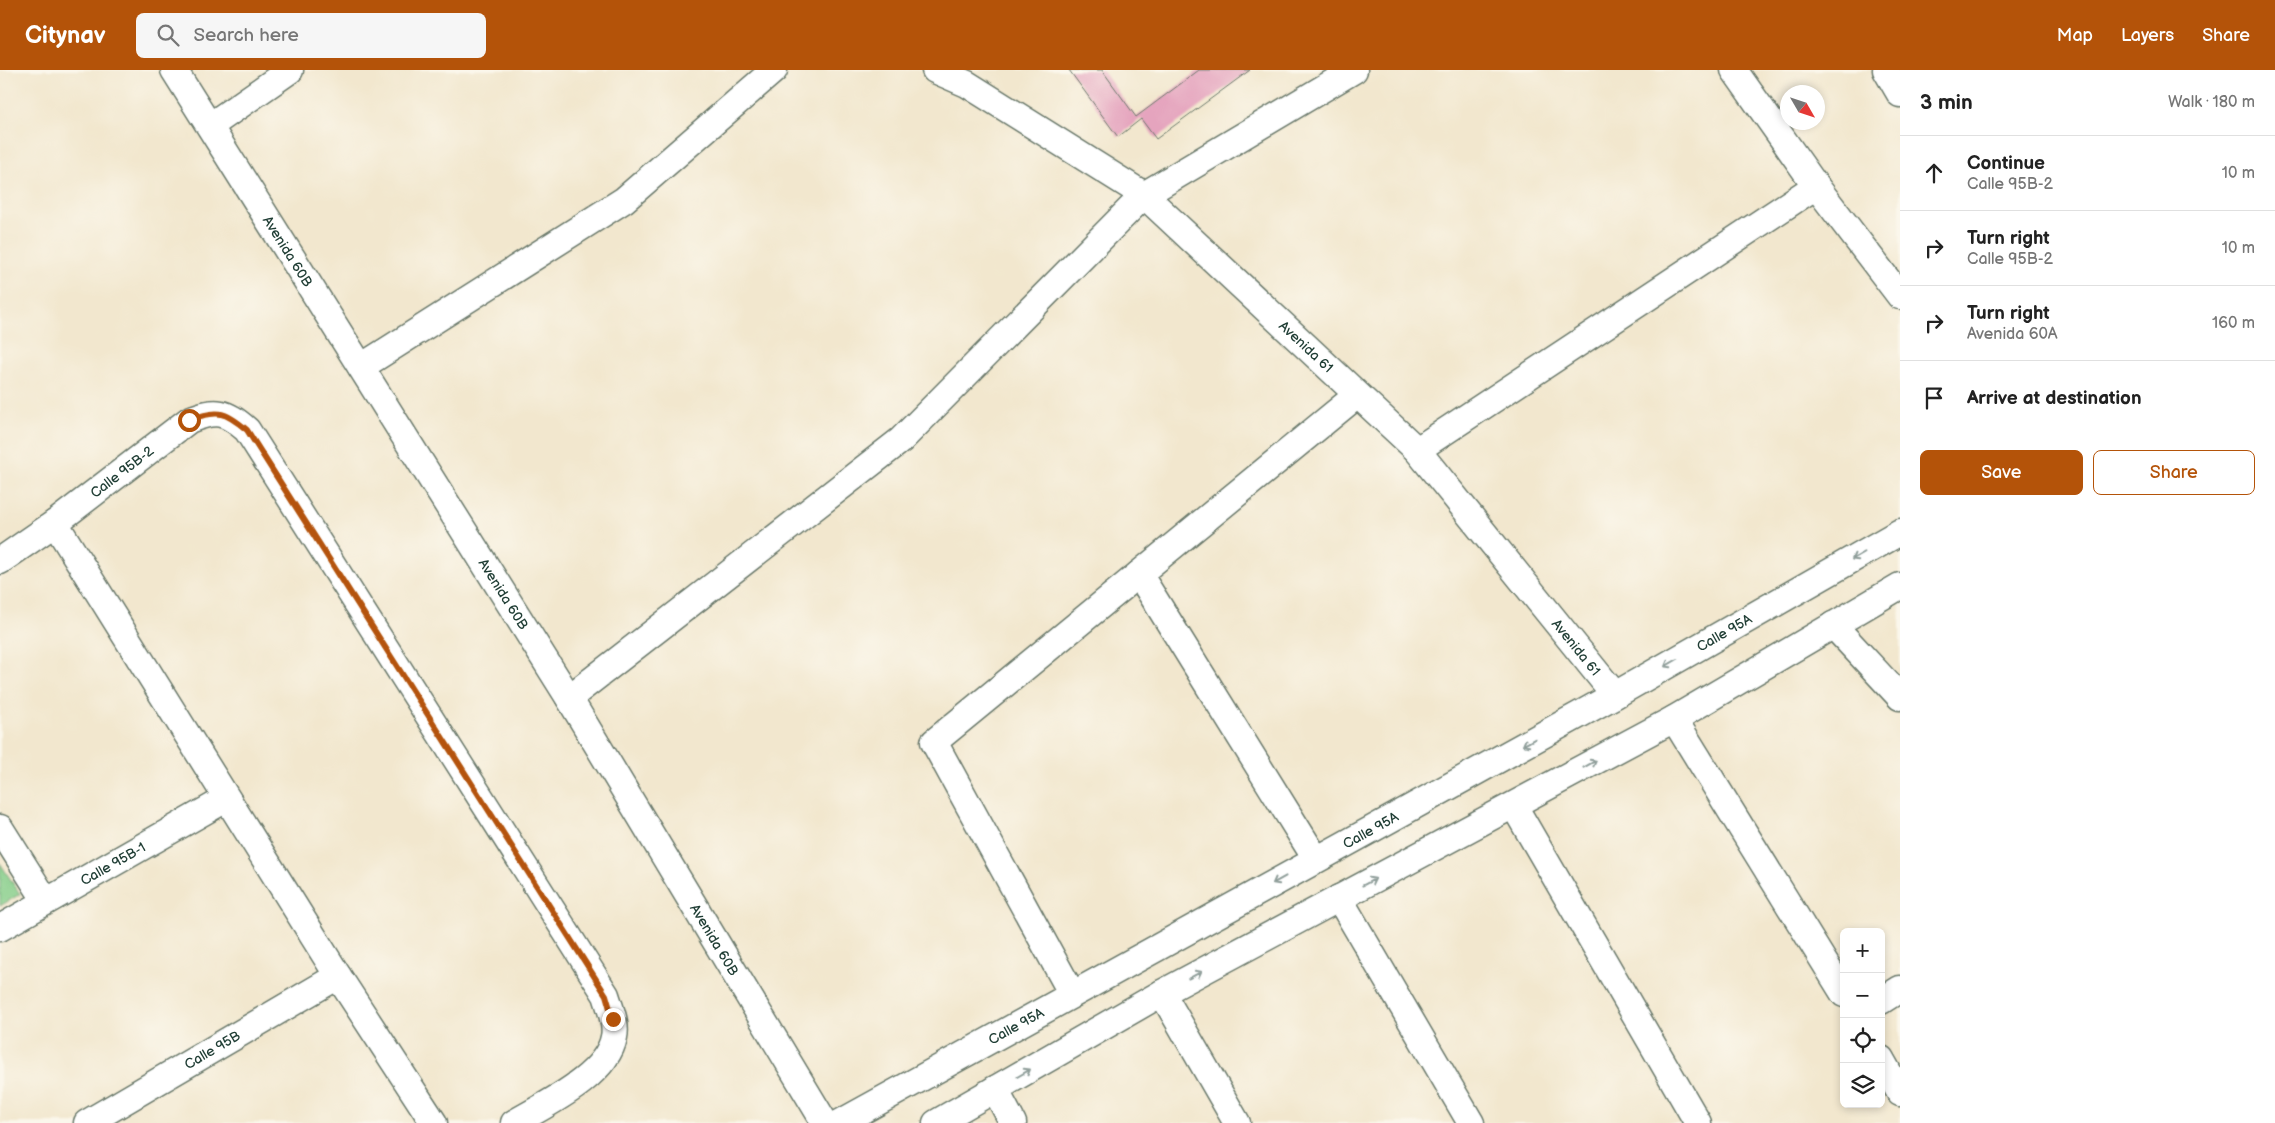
<!DOCTYPE html>
<meta charset="utf-8">
<style>
:root{--surface:#fff;--page:#f6f6f6;--text:#222;--muted:#767676;--line:#e0e0e0;--accent:#b45309}
body{margin:0;font-family:"Balsamiq Sans",sans-serif;background:var(--page);color:var(--text)}
.controls{position:absolute;right:15px;bottom:15px;display:grid;overflow:hidden;border-radius:8px;box-shadow:0 2px 8px #0003}
.controls button{width:45px;height:45px;display:grid;place-items:center;padding:0;border:0;border-bottom:1px solid var(--line);background:var(--surface);color:var(--text);font:25px sans-serif}
.compass{position:absolute;left:1780px;top:15px;width:45px;height:45px;border-radius:50%;background:var(--surface);box-shadow:0 2px 8px #0003;rotate:129deg}
.stop{position:absolute;width:15px;height:15px;margin:-11px;border:4px solid #b45309;border-radius:50%;background:#fff}
.stop.end{background:#b45309;border-color:#fff;box-shadow:0 1px 5px #0008}
.list{margin:0;padding:0;list-style:none}
h2{display:flex;justify-content:space-between;align-items:center;height:65px;margin:0;padding:0 20px;font-size:21px}
h2 small{font-size:16px;font-weight:400;color:var(--muted)}
.list li{display:grid;grid-template-columns:32px 1fr auto;gap:15px;align-items:center;box-sizing:border-box;height:75px;padding:0 20px;border-top:1px solid var(--line)}
.list b{display:block;font-size:19px;white-space:nowrap}
.list p{margin:0;font-size:16px;white-space:nowrap;color:var(--muted)}
.list em{font-size:16px;font-style:normal;color:var(--muted)}
.actions{display:flex;gap:10px;padding:15px 20px}
.actions a{flex:1;padding:11px 0;border:1px solid var(--accent);border-radius:8px;text-align:center;font-size:18px;color:var(--accent)}
.actions .main{background:var(--accent);color:#fff}
.icon{flex:none;width:28px;height:28px;fill:none;stroke:currentColor;stroke-width:2;stroke-linecap:round;stroke-linejoin:round}
.map{position:relative;flex:none;width:1900px;height:1053px;overflow:hidden}
header{display:flex;align-items:center;gap:30px;box-sizing:border-box;height:70px;padding:0 25px;background:var(--accent);color:#fff}
header strong{font-size:24px}
nav{display:flex;gap:28px;margin-inline-start:auto;font-size:18px}
.search{width:350px;height:45px;background:var(--page);display:flex;align-items:center;gap:12px;box-sizing:border-box;padding:0 18px;border-radius:8px;color:var(--muted);font-size:19px}
main{display:flex}
aside{flex:1;background:var(--surface)}
.map>svg:first-child{display:block}
.green{fill:#85cd89;stroke:#52855e}
.building{fill:#e5a4be}
.lines{fill:none;stroke-linecap:round;stroke-linejoin:round}
.street-casing{stroke:#69786a;stroke-width:29}
.street{stroke:#fff;stroke-width:26}
.oneway{stroke:#8f9e9a}
.route{stroke:#b45309;stroke-width:6}
.labels{text-anchor:middle;dominant-baseline:central;stroke-width:4;stroke-linejoin:round;paint-order:stroke}
.street-label{font-size:14px;fill:#1f3d34;stroke:#fbf7ec}
</style>
<header>
<strong>Citynav</strong>
<div class="search"><svg class="icon" aria-label="search" viewBox="0 0 24 24"><circle cx="10" cy="10" r="6"/><path d="M15 15l6 6"/></svg>Search here</div>
<nav><a>Map</a><a>Layers</a><a>Share</a></nav>
</header>
<main>
<div class="map">
<svg width="1900" height="1053" viewBox="0 0 1900 1053">
<rect width="100%" height="100%" fill="#fbf7ec"/>
<filter id="ink" filterUnits="userSpaceOnUse"><feTurbulence type="fractalNoise" baseFrequency=".02" numOctaves="2"/><feDisplacementMap in="SourceGraphic" scale="10" xChannelSelector="R" yChannelSelector="G"/><feConvolveMatrix kernelMatrix="1 2 1 2 8 2 1 2 1" color-interpolation-filters="sRGB"/></filter>
<filter id="wash" filterUnits="userSpaceOnUse"><feTurbulence type="fractalNoise" baseFrequency=".0096" numOctaves="4" result="noise"/><feDisplacementMap in="SourceGraphic" scale="20" xChannelSelector="R" yChannelSelector="G"/><feGaussianBlur stdDeviation="1.12" result="paint"/><feColorMatrix in="noise" values="0 0 0 0 0 0 0 0 0 0 0 0 0 0 0 0 0 1.4 0 .05"/><feComposite in="paint" operator="in"/></filter>
<g filter="url(#wash)">
<rect width="100%" height="100%" fill="#f2e7ce"/>
<!-- green -->
<path class="green" d="M0,793L20,824L0,836Z"/>
<g id="blocks">
<!-- building -->
<path class="building" d="M1069,0H1102L1136,47L1199,0H1250L1156,69L1141,49L1118,67Z"/>
</g>
</g>
<g filter="url(#ink)">
<use href="#blocks" fill-opacity="0" stroke="#69786a" stroke-width="1"/>
<g class="lines">
<!-- street casing -->
<g class="street-casing">
<g id="street">
<path id="s1" d="M174,0L569,628L825,1053"/>
<path id="s2" d="M935,0L967,14L1144,125L1417,380L1615,625"/>
<path d="M1886,0L1900,24"/>
<path d="M210,56L290,0"/>
<path d="M1816,116L1900,226"/>
<path d="M361,297L624,130L774,0"/>
<path d="M1417,380L1816,116L1734,0"/>
<path d="M55,453L338,906L434,1053"/>
<path id="s3" d="M0,491L55,453L189,350C217,339 225,341 247,360L606,925C610,938 617,954 614,967C607,1006 546,1034 514,1053"/>
<path d="M1139,504L1316,789"/>
<path d="M1833,555L1900,627"/>
<path d="M569,628L901,370L1144,125L1354,0"/>
<path d="M1674,649L1844,924"/>
<path d="M1514,736L1698,1053"/>
<path d="M0,758L46,831"/>
<path d="M1339,828L1471,1053"/>
<path id="s4" d="M0,858L226,729"/>
<path d="M1162,923L1237,1053"/>
<path d="M1072,924L934,672L1356,326"/>
<path d="M1881,931L1900,919"/>
<path d="M1881,989L1900,1023"/>
<path d="M995,1019L1013,1053"/>
<path id="s5" d="M87,1053L338,906"/>
<path id="s6" d="M840,1053L1615,625L1900,462"/>
<path d="M936,1053L1162,923L1674,649L1900,516"/>
</g>
</g>
<!-- street -->
<use href="#street" class="street"/>
</g>
<!-- one-way arrows -->
<defs><path id="oneway-shaft" d="M-6 0H5M1.5-3L5.5 0L1.5 3" fill="none" stroke-width="1.6" stroke-linecap="round" stroke-linejoin="round" transform="scale(1.25)"/></defs>
<g class="oneway">
<use href="#oneway-shaft" transform="translate(1858 486) rotate(150)"/>
<use href="#oneway-shaft" transform="translate(1671 593) rotate(150)"/>
<use href="#oneway-shaft" transform="translate(1529 672) rotate(151)"/>
<use href="#oneway-shaft" transform="translate(1590 694) rotate(-29)"/>
<use href="#oneway-shaft" transform="translate(1279 810) rotate(151)"/>
<use href="#oneway-shaft" transform="translate(1369 812) rotate(-28)"/>
<use href="#oneway-shaft" transform="translate(1195 905) rotate(-28)"/>
<use href="#oneway-shaft" transform="translate(1024 1003) rotate(-30)"/>
</g>
</g>
<g class="lines" filter="url(#ink)">
<!-- route -->
<path class="route" d="M189,350C217,339 225,341 247,360L606,925L613,949"/>
</g>
<g class="labels">
<!-- street labels -->
<g class="street-label">
<text stroke="none"><textPath href="#s1" startOffset="214">Avenida 60B</textPath></text>
<text stroke="none"><textPath href="#s2" startOffset="466">Avenida 61</textPath></text>
<text stroke="none"><textPath href="#s3" startOffset="151">Calle 95B-2</textPath></text>
<text stroke="none"><textPath href="#s1" startOffset="619">Avenida 60B</textPath></text>
<text stroke="none"><textPath href="#s6" startOffset="1011">Calle 95A</textPath></text>
<text stroke="none"><textPath href="#s2" startOffset="871">Avenida 61</textPath></text>
<text stroke="none"><textPath href="#s6" startOffset="606">Calle 95A</textPath></text>
<text stroke="none"><textPath href="#s4" startOffset="130">Calle 95B-1</textPath></text>
<text stroke="none"><textPath href="#s1" startOffset="1024">Avenida 60B</textPath></text>
<text stroke="none"><textPath href="#s6" startOffset="201">Calle 95A</textPath></text>
<text stroke="none"><textPath href="#s5" startOffset="145">Calle 95B</textPath></text>
</g>
</g>
</svg>
<div class="controls">
<button>+</button>
<button>−</button>
<button><svg class="icon" aria-label="locate" viewBox="0 0 24 24"><circle cx="12" cy="12" r="6"/><path d="M12 2v4M12 18v4M2 12h4M18 12h4"/></svg></button>
<button><svg class="icon" aria-label="layers" viewBox="0 0 24 24"><path d="M12 4l9 5-9 5-9-5zM3 14l9 5 9-5"/></svg></button>
</div>
<svg class="compass" viewBox="-18 -18 36 36"><path d="M0-13l5 13h-10z" fill="#e53935"/><path d="M0 13l5-13h-10z" fill="#767676"/></svg>
<div class="stop" style="left:189px;top:350px"></div>
<div class="stop end" style="left:613px;top:949px"></div>
</div>
<aside>
<h2>3 min<small>Walk · 180 m</small></h2>
<ul class="list">
<li><svg class="icon" aria-label="ahead" viewBox="0 0 24 24"><path d="M12 20V5M6 11l6-6 6 6"/></svg><div><b>Continue</b><p>Calle 95B-2</p></div><em>10 m</em></li>
<li><svg class="icon" aria-label="right" viewBox="0 0 24 24"><path d="M7 20v-9h11M14 6l5 5-5 5"/></svg><div><b>Turn right</b><p>Calle 95B-2</p></div><em>10 m</em></li>
<li><svg class="icon" aria-label="right" viewBox="0 0 24 24"><path d="M7 20v-9h11M14 6l5 5-5 5"/></svg><div><b>Turn right</b><p>Avenida 60A</p></div><em>160 m</em></li>
<li><svg class="icon" aria-label="arrive" viewBox="0 0 24 24"><path d="M6 21V4h12l-3 4 3 4H6"/></svg><div><b>Arrive at destination</b></div></li>
</ul>
<div class="actions"><a class="main">Save</a><a>Share</a></div>
</aside>
</main>
